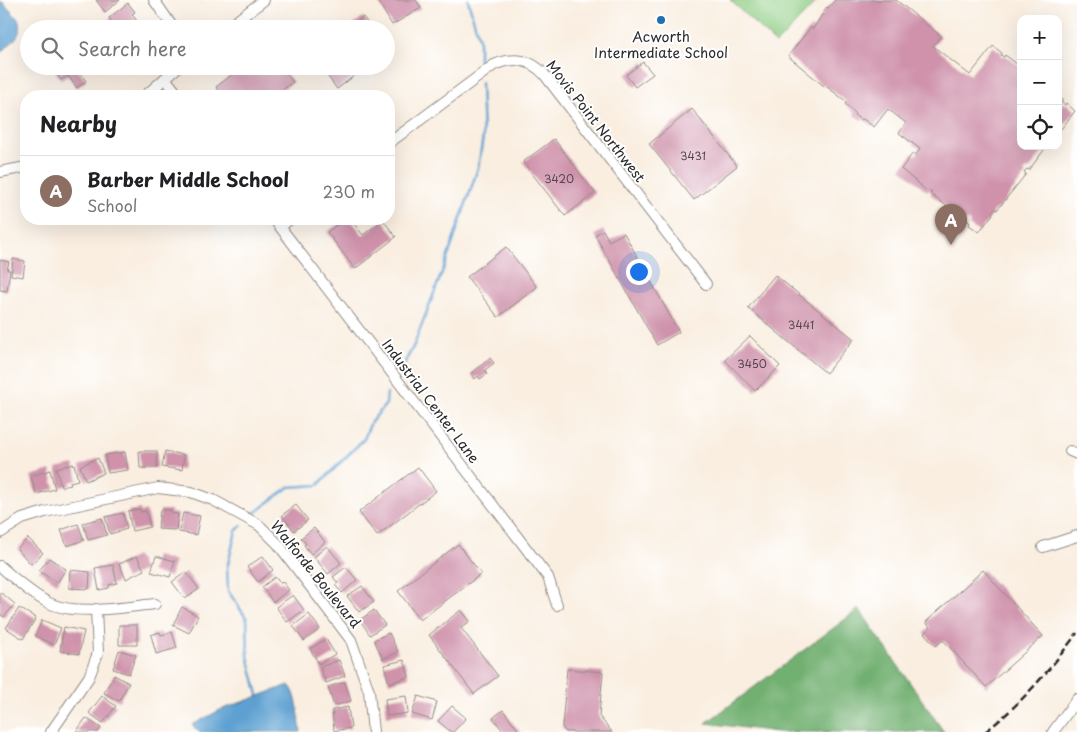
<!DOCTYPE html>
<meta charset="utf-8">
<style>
:root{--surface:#fff;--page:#f6f6f6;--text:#202124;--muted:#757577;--line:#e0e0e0;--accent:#1a73e8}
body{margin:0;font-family:"Playpen Sans",sans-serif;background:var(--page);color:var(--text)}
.controls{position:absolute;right:15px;top:15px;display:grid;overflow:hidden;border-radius:10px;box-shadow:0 5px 20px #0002}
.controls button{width:45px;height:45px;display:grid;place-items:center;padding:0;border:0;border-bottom:1px solid var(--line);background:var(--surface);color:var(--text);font:25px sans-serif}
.you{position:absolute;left:638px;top:271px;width:18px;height:18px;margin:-12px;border:4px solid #fff;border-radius:50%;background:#1a73e8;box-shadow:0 0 0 8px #1a73e833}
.badge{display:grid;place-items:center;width:32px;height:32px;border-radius:50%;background:var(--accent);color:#fff;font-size:16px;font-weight:700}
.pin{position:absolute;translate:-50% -41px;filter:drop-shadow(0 1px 2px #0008)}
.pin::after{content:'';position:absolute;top:26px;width:18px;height:15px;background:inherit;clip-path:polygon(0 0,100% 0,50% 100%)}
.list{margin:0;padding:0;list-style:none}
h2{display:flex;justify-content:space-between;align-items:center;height:65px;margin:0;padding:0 20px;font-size:21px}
h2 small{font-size:16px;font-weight:400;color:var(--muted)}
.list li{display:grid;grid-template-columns:32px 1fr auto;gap:15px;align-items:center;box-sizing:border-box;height:70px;padding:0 20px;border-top:1px solid var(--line)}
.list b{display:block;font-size:19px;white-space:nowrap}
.list p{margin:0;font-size:16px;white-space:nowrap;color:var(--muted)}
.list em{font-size:16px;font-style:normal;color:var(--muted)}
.icon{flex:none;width:28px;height:28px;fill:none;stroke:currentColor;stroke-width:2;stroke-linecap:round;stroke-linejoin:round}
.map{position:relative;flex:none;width:1077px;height:732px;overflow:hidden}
.search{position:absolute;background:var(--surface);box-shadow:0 5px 20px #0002;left:20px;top:20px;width:375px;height:55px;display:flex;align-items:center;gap:12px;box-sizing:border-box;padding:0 18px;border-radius:28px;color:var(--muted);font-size:19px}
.panel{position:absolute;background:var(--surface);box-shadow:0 5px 20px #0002;left:20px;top:90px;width:375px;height:135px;border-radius:20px}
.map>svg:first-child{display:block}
.green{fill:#8ecd83;stroke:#5c7c57}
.forest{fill:#72b071;stroke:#4e6e4e}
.water{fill:#5da0d1;stroke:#44667e}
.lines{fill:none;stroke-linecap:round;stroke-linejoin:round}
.stream{stroke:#5da0d1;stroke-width:2.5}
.building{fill:#cf92aa}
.minor-casing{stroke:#928c86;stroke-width:12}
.minor{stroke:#fff;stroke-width:10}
.rail{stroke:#2b2b2b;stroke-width:2.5;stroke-dasharray:8 4;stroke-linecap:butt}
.poi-dot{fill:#1f6fb2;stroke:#fff;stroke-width:2}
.labels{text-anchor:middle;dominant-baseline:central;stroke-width:4;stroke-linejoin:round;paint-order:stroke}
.number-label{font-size:11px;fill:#54454b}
.poi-label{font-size:14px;fill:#2b2b2b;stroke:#fff}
.street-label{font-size:14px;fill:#2b2b2b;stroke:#fff}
</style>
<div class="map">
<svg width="1077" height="732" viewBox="0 0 1077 732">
<rect width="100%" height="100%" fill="#fff"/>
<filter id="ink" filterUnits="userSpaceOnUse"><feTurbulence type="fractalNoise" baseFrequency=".02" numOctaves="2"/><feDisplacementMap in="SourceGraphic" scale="10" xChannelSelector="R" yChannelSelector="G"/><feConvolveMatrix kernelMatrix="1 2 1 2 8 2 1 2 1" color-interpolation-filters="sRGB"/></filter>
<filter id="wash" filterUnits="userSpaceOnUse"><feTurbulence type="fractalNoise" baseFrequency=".0096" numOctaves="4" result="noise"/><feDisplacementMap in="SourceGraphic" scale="20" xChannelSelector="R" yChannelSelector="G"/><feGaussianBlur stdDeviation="1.12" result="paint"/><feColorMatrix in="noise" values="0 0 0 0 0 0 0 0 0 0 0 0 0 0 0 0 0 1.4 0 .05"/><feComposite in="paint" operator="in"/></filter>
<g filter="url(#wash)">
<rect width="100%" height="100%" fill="#f9eee0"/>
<!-- green -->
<path class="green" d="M730,0H818L776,44Z"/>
<!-- forest -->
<path class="forest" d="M859,609L944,732H778L706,723Z"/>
<!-- water -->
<path class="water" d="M0,2L4,3C8,9 16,15 19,21C26,33 8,46 0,53Z
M289,685C298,693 299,720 301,732H199L192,725L220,710Z"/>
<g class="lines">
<!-- stream -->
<path class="stream" d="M468,0L479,39V64
M401,370L414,345L446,262L478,168L483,137L481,83
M253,514L289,487L318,485L364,439L371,422L386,404L387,393
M242,525L236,531L227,568L228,591L247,619L248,656L258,695"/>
</g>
<g id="blocks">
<!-- building -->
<path class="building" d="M96,0H120L105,12Z
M377,0H416L421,8L392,25Z
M835,0H896L941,36L933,46L970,75L993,46L1002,53L1001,55L1004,57L1005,55L1021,67V146H1047L1029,170L1027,169L1024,172L1026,174L997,210L995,209L992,213L993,214L979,232L969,225L970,223L967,220L966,222L954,213L955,212L930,194L932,192L928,190L927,191L901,169L913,153L916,155L920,149L899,133L906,123L888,109L874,127L863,119L861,120L854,115L855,113L845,104L847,102L826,86L825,87L788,56L811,27L813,29L827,7L828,8Z
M128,3L135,12L132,14L139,24L133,29H117L109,18Z
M363,17L372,29H347Z
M643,62L653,74L635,87L626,75Z
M54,66H75L86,81L77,88L68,76L61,80L52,67Z
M243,66H280L293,82L274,96H222L216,87Z
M320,66H367L337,89Z
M1058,96L1063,100L1061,102L1065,105L1066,103L1075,111L1061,129L1060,128L1058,130Z
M692,109L737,166L694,200L649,144Z
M554,139L595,193L565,216L523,162Z
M345,219H350L363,235L383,220L396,237L355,269L327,232Z
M603,230L609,241L624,233L679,332L657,345L595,235Z
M506,247L537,287L498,317L467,277Z
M13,259L25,261L23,277L11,275Z
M0,260L9,262L7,270H10L7,291L0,290Z
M775,275L854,339L826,373L748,308Z
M750,336L780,366L755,391L725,360Z
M490,358L494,363L485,370L487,374L480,379L478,376L475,379L471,374Z
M139,451H157V468H140Z
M165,451L184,455L182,470L162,467Z
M125,452L128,470L108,473L105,455Z
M98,458L104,473L86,481L80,466Z
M74,464L78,480L70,482L71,485L61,487L56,468Z
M418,467L436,491L377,536L359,512Z
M50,470L55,489L36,494L31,476Z
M296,505L308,520L294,531L282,515Z
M140,509L141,512L146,511L150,527L132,531L128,511Z
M160,510H171V513L178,514L176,530L158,529Z
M123,513L127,529L110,534L105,517Z
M183,513L200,516L196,535L179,532Z
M102,518L107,535L88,540L83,523Z
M78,524L84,540L67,546L61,530Z
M314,528L325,542L311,554L304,545L306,544L301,538Z
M28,538L43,553L31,564L17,549Z
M458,544L481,574L420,620L398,591Z
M327,546L341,563L328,574L314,557Z
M137,556L144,570L126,579L119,564Z
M156,556L175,561L170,577L151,572Z
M263,556L273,570L258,582L247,567Z
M49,558L66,569L57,583L39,571Z
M113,565L117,583L109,585V588L99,590L95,568Z
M346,567L357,580L342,593L335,585L338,583L333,577Z
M70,570L90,572L89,589L69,588Z
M983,570L1043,636L986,687L943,640L936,646L924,633L930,627L926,622Z
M186,572L199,589L185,599L172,582Z
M275,577L280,583L283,582L289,590L273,602L262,587Z
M362,586L374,602L359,612L347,596Z
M0,592L15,604L4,617L0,614Z
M293,595L304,610L287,622L276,607Z
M182,607L198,616L189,633L173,625Z
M19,608L36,618L23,639L6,628Z
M374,610L385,625L370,635L360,620Z
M461,610L470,621L461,628L498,676L474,694L429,635Z
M309,614L320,629L304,641L293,626Z
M42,620L61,628L54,645L35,636Z
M119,625H137V645H119Z
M64,627L84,631L79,654L60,651Z
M160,632L161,635L172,632L177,648L156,654L151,635Z
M389,633L398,652L383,659L374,640Z
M326,639L335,654L319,664L310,649Z
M119,650L136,655L129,674L113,669Z
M339,660L345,676L326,683L320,667Z
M404,660L409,677L389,683L384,665Z
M567,669L603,672L599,716L612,732H566L562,727Z
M114,675L129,683L119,701L104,693Z
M345,682L351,701L334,706L328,687Z
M102,696L116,706L103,723L89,713Z
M406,696L408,713L387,716L385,699Z
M418,696L437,702L432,720L412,714Z
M452,706L466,718L453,732H451L438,721Z
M348,707L351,728L334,731L332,710Z
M503,710L520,732H504L493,718Z
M86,718L101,728L98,732H76Z"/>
</g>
</g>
<g filter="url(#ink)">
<use href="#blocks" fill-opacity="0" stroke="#928c86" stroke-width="1"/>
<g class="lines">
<!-- minor casing -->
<g class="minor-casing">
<path id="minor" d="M154,0L174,29
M226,29L264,0
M165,78L179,96
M145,96L179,66
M389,143L494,65C513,57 529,58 544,74L706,284
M0,172L26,167
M274,219L548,577L557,605
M280,227L290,219
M1070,451L1077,454
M0,533L22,519L45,512L158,488L191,492L213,500L259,525L278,544L351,640L369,691L373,732
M1043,547L1077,536
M0,566C15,579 31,594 49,603C75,616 126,607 155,604
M51,732L89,677L98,653L96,609
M1053,732L1077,699"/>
</g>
<!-- minor -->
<use href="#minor" class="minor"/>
<!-- rail -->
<path class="rail" d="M985,732C1021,704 1050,670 1077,633"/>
</g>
</g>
<!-- markers -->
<circle class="poi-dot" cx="661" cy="20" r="5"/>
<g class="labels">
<!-- number labels -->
<g class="number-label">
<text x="693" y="155">3431</text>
<text x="559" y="178">3420</text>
<text x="801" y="324">3441</text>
<text x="752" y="363">3450</text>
</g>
<!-- poi labels -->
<g class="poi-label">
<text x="661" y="36">Acworth<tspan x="661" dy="16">Intermediate School</tspan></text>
</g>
<!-- street labels -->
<g class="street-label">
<text transform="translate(596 121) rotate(52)">Movis Point Northwest</text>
<text transform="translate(431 401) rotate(53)">Industrial Center Lane</text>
<text transform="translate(316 574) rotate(51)">Walforde Boulevard</text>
</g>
</g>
</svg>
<div class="controls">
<button>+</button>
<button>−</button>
<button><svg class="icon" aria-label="locate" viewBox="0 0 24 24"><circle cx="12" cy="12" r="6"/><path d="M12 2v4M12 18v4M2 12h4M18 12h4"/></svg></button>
</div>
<div class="you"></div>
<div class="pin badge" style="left:951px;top:245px;background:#8d6e63">A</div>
<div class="search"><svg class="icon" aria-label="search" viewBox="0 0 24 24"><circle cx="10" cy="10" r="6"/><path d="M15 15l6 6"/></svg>Search here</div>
<section class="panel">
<h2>Nearby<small></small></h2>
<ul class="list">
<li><span class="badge" style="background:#8d6e63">A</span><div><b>Barber Middle School</b><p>School</p></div><em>230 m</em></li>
</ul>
</section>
</div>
